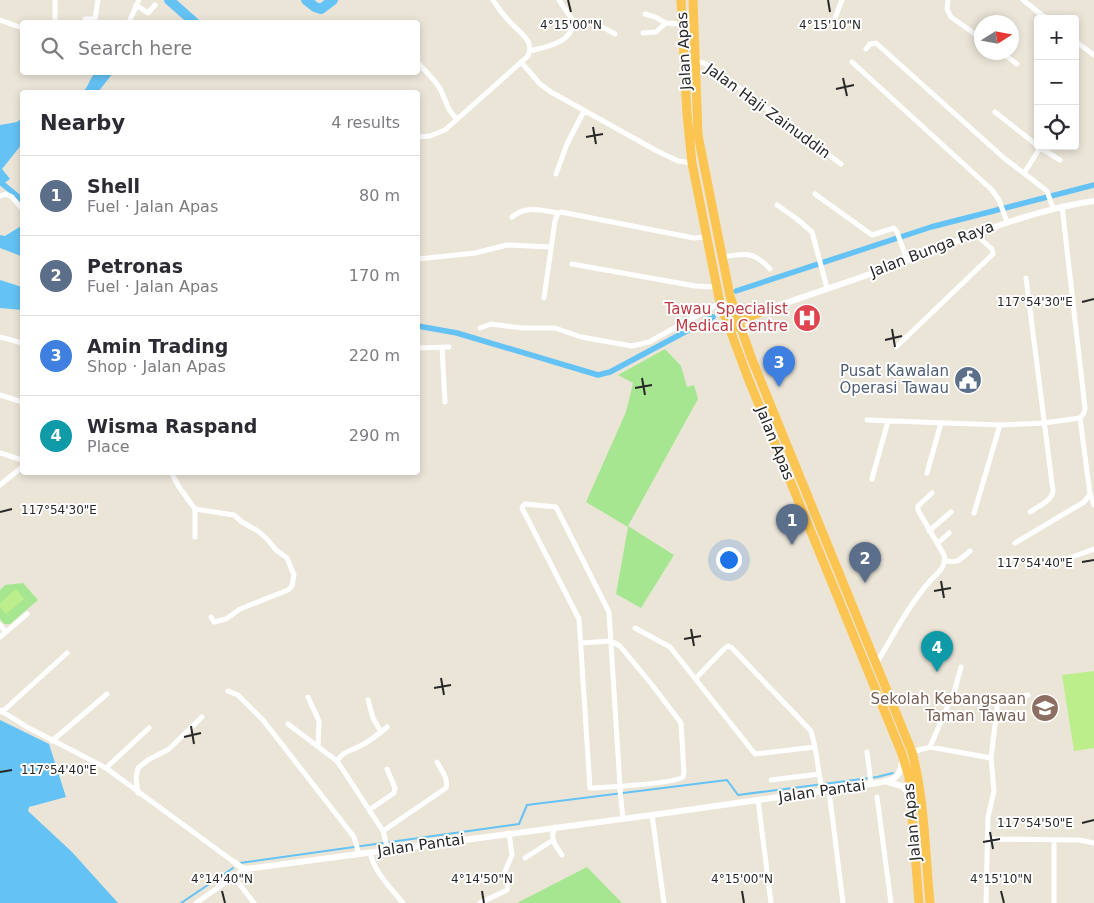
<!DOCTYPE html>
<meta charset="utf-8">
<style>
:root{--surface:#fff;--page:#f7f7f7;--text:#2b2b33;--muted:#7c7c81;--line:#e1e1e2;--accent:#b45309}
body{margin:0;font-family:"DejaVu Sans",sans-serif;background:var(--page);color:var(--text)}
.controls{position:absolute;right:15px;top:15px;display:grid;overflow:hidden;border-radius:5px;box-shadow:0 2px 8px #0003}
.controls button{width:45px;height:45px;display:grid;place-items:center;padding:0;border:0;border-bottom:1px solid var(--line);background:var(--surface);color:var(--text);font:25px sans-serif}
.compass{position:absolute;left:974px;top:15px;width:45px;height:45px;border-radius:50%;background:var(--surface);box-shadow:0 2px 8px #0003;rotate:79deg}
.you{position:absolute;left:728px;top:559px;width:18px;height:18px;margin:-12px;border:4px solid #fff;border-radius:50%;background:#1a73e8;box-shadow:0 0 0 8px #1a73e833}
.badge{display:grid;place-items:center;width:32px;height:32px;border-radius:50%;background:var(--accent);color:#fff;font-size:16px;font-weight:700}
.pin{position:absolute;translate:-50% -41px;filter:drop-shadow(0 1px 2px #0008)}
.pin::after{content:'';position:absolute;top:26px;width:18px;height:15px;background:inherit;clip-path:polygon(0 0,100% 0,50% 100%)}
.list{margin:0;padding:0;list-style:none}
h2{display:flex;justify-content:space-between;align-items:center;height:65px;margin:0;padding:0 20px;font-size:21px}
h2 small{font-size:16px;font-weight:400;color:var(--muted)}
.list li{display:grid;grid-template-columns:32px 1fr auto;gap:15px;align-items:center;box-sizing:border-box;height:80px;padding:0 20px;border-top:1px solid var(--line)}
.list b{display:block;font-size:19px;white-space:nowrap}
.list p{margin:0;font-size:16px;white-space:nowrap;color:var(--muted)}
.list em{font-size:16px;font-style:normal;color:var(--muted)}
.icon{flex:none;width:28px;height:28px;fill:none;stroke:currentColor;stroke-width:2;stroke-linecap:round;stroke-linejoin:round}
.map{position:relative;flex:none;width:1094px;height:903px;overflow:hidden}
.search{position:absolute;background:var(--surface);box-shadow:0 2px 8px #0003;left:20px;top:20px;width:400px;height:55px;display:flex;align-items:center;gap:12px;box-sizing:border-box;padding:0 18px;border-radius:5px;color:var(--muted);font-size:19px}
.panel{position:absolute;background:var(--surface);box-shadow:0 2px 8px #0003;left:20px;top:90px;width:400px;height:385px;border-radius:5px}
.map>svg:first-child{display:block}
.green{fill:#a6e691}
.pitch{fill:#bcee8b}
.water{fill:#64c2f4}
.lines{fill:none;stroke-linecap:round;stroke-linejoin:round}
.stream{stroke:#64c2f4;stroke-width:2}
.canal{stroke:#64c2f4;stroke-width:5.5}
.river{stroke:#64c2f4;stroke-width:10}
.minor{stroke:#fff;stroke-width:5}
.tertiary{stroke:#fff;stroke-width:6}
.trunk{stroke:#fcc450;stroke-width:9}
.ticks{fill:none;stroke:#282828;stroke-width:2}
.labels{text-anchor:middle;dominant-baseline:central;stroke-width:4;stroke-linejoin:round;paint-order:stroke}
.street-label{font-size:15px;fill:#282828;stroke:#fff}
.health-label{font-size:15px;fill:#be3a42;stroke:#fff;text-anchor:end}
.service-label{font-size:15px;fill:#4e5e75;stroke:#fff;text-anchor:end}
.education-label{font-size:15px;fill:#785e54;stroke:#fff;text-anchor:end}
.ticks-label{font-size:12px;text-anchor:middle;fill:#282828;stroke:#fff;stroke-width:4;stroke-linejoin:round;paint-order:stroke}
</style>
<div class="map">
<svg width="1094" height="903" viewBox="0 0 1094 903">
<rect width="100%" height="100%" fill="#ebe5d8"/>
<!-- green -->
<path class="green" d="M665,349L681,366L687,387L694,385L698,399L628,526L674,555L641,608L616,594L628,527L586,502L626,412L633,383L618,375Z
M23,583L38,600L10,624H4L0,619V590L5,585Z
M587,867L622,903H517Z"/>
<!-- pitch -->
<path class="pitch" d="M16,589L24,599L6,614L0,607V603Z
M1094,671V748L1074,751L1062,675Z"/>
<!-- water -->
<path class="water" d="M96,72L113,73L98,92H83C89,86 89,79 96,72Z
M22,118V144L2,169L10,179L0,186V125L17,122Z
M21,226L22,228V258L21,256L0,248V235L5,236Z
M0,280L22,287V310L0,308Z
M0,720L49,744L66,797L29,807L28,811L72,852L118,903H0Z"/>
<g class="lines">
<!-- stream -->
<path class="stream" d="M240,863L519,824L527,805L727,780L738,795L877,777L893,773
M181,903L233,868"/>
<!-- canal -->
<path class="canal" d="M0,182L22,200
M736,291L931,227L1094,185
M418,326L457,333L598,375L610,372L713,317"/>
<!-- river -->
<path class="river" d="M169,0L194,22
M306,0L315,7L321,9L333,0"/>
<!-- minor -->
<path class="minor" d="M948,0L947,9L951,17L982,39
M1023,0L1047,19
M136,5L148,13L155,5
M645,14L655,17L666,23L683,24
M835,18L842,0
M85,19H95L98,0
M0,20L22,28
M55,22V0
M129,22L139,0
M574,22C589,18 602,27 615,34
M643,33L656,32L666,23
M1075,41L1094,55
M866,49L870,44L876,43L1004,158L1047,191L1053,208
M530,51C548,46 570,44 574,22L559,0
M1001,52L1017,64
M695,61L704,63L718,72L841,164
M521,62L540,84L551,92L657,151L678,161L692,163
M852,62L992,190L999,200L1007,222
M418,63C425,71 433,78 439,87C446,98 446,110 457,119
M995,112L1038,146
M418,137L430,136L445,130L528,56C535,41 520,33 511,23C504,16 498,8 493,0
M1039,147L1060,160
M1024,173L1040,148
M556,174L567,144L584,111
M815,194L872,235L894,228L897,232L907,260
M0,196L6,194L12,197L22,209
M777,205L797,219L812,232L827,288
M512,217C526,205 541,210 558,213
M722,257C744,253 754,251 770,269
M418,259L475,253L507,245L551,247
M572,264L695,286L717,287
M1026,278L1053,491C1052,501 1038,506 1030,512
M544,298L555,221L558,213L561,212L694,238L707,237
M480,328L491,324L522,328H555L581,337L632,346L649,342L720,303
M0,337L22,343
M442,347L445,402
M896,347L993,254L992,249L974,233
M418,348L449,347
M0,395L22,402
M867,420L1000,425L1044,423L1080,418L1084,413L1085,408L1062,206
M0,453L22,460
M171,472L179,487L195,509V537
M927,473L941,423
M872,479L888,421
M0,485L22,467
M1090,494L1094,505
M195,509L234,515L242,522L258,531L267,539L276,550L287,558L294,575L292,586L288,590L240,609L226,619L214,622L211,617
M974,513L1000,425
M929,531L951,512
M938,543L949,533
M1015,543L1084,502L1090,494L1080,418
M1069,558L1094,549
M945,560C957,565 962,558 970,551
M0,625L6,632
M635,628L670,647L755,754L815,747L822,791
M0,637L27,614
M581,643L611,641L620,646L653,686L681,723L684,773L683,777C672,784 609,787 592,788H590L579,619L523,510L522,507L525,504L556,507L609,612L620,786V790L623,819
M876,664C893,636 908,606 930,581C937,573 947,567 944,555L918,510V506L932,493
M696,678L725,648L728,646L732,648L811,731L815,747
M228,691L238,695L263,720L354,837L359,854
M308,697L319,721L318,746
M368,700L373,718L381,732
M0,710L27,727L106,768L234,862
M2,712L67,653
M288,724L337,761L383,831L388,850
M52,741L107,694
M930,747L955,689L961,667
M867,752L871,784
M912,752L930,747L991,758L994,791L988,817L986,903
M991,758L998,700L1028,695
M337,761C343,751 351,751 360,746C370,741 379,734 387,727
M106,768L149,728
M771,780L819,774
M829,790L843,903
M138,793L136,778L138,768L148,760L169,749L202,717
M877,797L891,903
M758,800L771,903
M369,810L394,793L395,788L387,769
M652,815L664,903
M555,827C549,839 556,846 562,855
M383,831L446,788C449,779 441,770 437,762
M987,839L1079,840L1094,843
M1054,840V903
M370,852C374,872 390,887 403,903
M525,858L553,840
M234,877L254,903
M196,903L239,873L243,868
M480,903L507,890L508,887L504,874L512,855L509,833"/>
<!-- tertiary -->
<path class="tertiary" d="M735,306C743,316 751,313 763,311C814,293 867,276 917,257C975,234 1032,210 1094,201
M746,337L747,325L754,318
M888,782L902,786L910,796
M234,862L241,867L246,869L652,815L871,784C888,781 902,781 902,760"/>
<!-- trunk -->
<path class="trunk" d="M681,0L687,114L692,163L720,303L748,378L902,754L909,777L919,903
M693,0L698,135L730,296L751,357L912,752C925,801 925,853 930,903
M736,327L743,320L763,311"/>
</g>
<!-- ticks -->
<path class="ticks" d="M568,0L571,12M828,0L830,12M843,78L847,96M836,89L854,85M593,127L596,144M586,137L603,134M1082,302L1094,299M892,329L895,347M885,340L902,336M642,378L645,395M635,388L652,385M0,512L12,509M1082,562L1094,560M941,581L944,598M934,591L951,588M691,629L694,646M684,639L701,636M441,678L444,695M434,688L451,685M191,726L194,744M184,737L201,733M0,772L12,770M1082,823L1094,820M990,832L993,849M983,842L1000,839M222,891L225,903M482,891L484,903M742,891L744,903M1001,891L1004,903"/>
<!-- icons -->
<defs>
<g id="hospital-disc" transform="scale(1.4375)"><circle r="9.5" fill="#e0444e" stroke="#fff"/><path d="M-5-5h3v3.5h4V-5h3V5h-3V1.5h-4V5h-3Z" fill="#fff"/></g>
<g id="civic-disc" transform="scale(1.4375)"><circle r="9.5" fill="#5c6f8a" stroke="#fff"/><path d="M-.6-6.5H3V-4.5H.6V-3L4-1V1h2V6H-6V1h2V-1L-.6-3ZM-1.2 2.5V6h2.4V2.5Z" fill="#fff"/></g>
<g id="school-disc" transform="scale(1.4375)"><circle r="9.5" fill="#8d6e63" stroke="#fff"/><path d="M0-5L7-2L0 1L-7-2ZM-4 1L0 2.5L4 1V4Q0 6-4 4Z" fill="#fff"/></g>
</defs>
<g fill-rule="evenodd">
<use href="#hospital-disc" x="807" y="318"/>
<use href="#civic-disc" x="968" y="380"/>
<use href="#school-disc" x="1045" y="708"/>
</g>
<g class="labels">
<!-- street labels -->
<g class="street-label">
<text transform="translate(684 51) rotate(-93)">Jalan Apas</text>
<text transform="translate(768 111) rotate(36)">Jalan Haji Zainuddin</text>
<text transform="translate(932 249) rotate(-21)">Jalan Bunga Raya</text>
<text transform="translate(775 443) rotate(68)">Jalan Apas</text>
<text transform="translate(822 791) rotate(-8)">Jalan Pantai</text>
<text transform="translate(912 822) rotate(-95)">Jalan Apas</text>
<text transform="translate(421 845) rotate(-8)">Jalan Pantai</text>
</g>
<!-- health labels -->
<g class="health-label">
<text x="788" y="309">Tawau Specialist<tspan x="788" dy="17">Medical Centre</tspan></text>
</g>
<!-- service labels -->
<g class="service-label">
<text x="949" y="371">Pusat Kawalan<tspan x="949" dy="17">Operasi Tawau</tspan></text>
</g>
<!-- education labels -->
<g class="education-label">
<text x="1026" y="699">Sekolah Kebangsaan<tspan x="1026" dy="17">Taman Tawau</tspan></text>
</g>
</g>
<g class="ticks-label">
<text x="571" y="29">4°15'00"N</text>
<text x="830" y="29">4°15'10"N</text>
<text x="1035" y="306">117°54'30"E</text>
<text x="59" y="514">117°54'30"E</text>
<text x="1035" y="567">117°54'40"E</text>
<text x="59" y="774">117°54'40"E</text>
<text x="1035" y="827">117°54'50"E</text>
<text x="222" y="883">4°14'40"N</text>
<text x="482" y="883">4°14'50"N</text>
<text x="742" y="883">4°15'00"N</text>
<text x="1001" y="883">4°15'10"N</text>
</g>
</svg>
<div class="controls">
<button>+</button>
<button>−</button>
<button><svg class="icon" aria-label="locate" viewBox="0 0 24 24"><circle cx="12" cy="12" r="6"/><path d="M12 2v4M12 18v4M2 12h4M18 12h4"/></svg></button>
</div>
<svg class="compass" viewBox="-18 -18 36 36"><path d="M0-13l5 13h-10z" fill="#e53935"/><path d="M0 13l5-13h-10z" fill="#7c7c81"/></svg>
<div class="you"></div>
<div class="pin badge" style="left:792px;top:545px;background:#5c6f8a">1</div>
<div class="pin badge" style="left:865px;top:583px;background:#5c6f8a">2</div>
<div class="pin badge" style="left:779px;top:387px;background:#3f7fe0">3</div>
<div class="pin badge" style="left:937px;top:672px;background:#0f9aa8">4</div>
<div class="search"><svg class="icon" aria-label="search" viewBox="0 0 24 24"><circle cx="10" cy="10" r="6"/><path d="M15 15l6 6"/></svg>Search here</div>
<section class="panel">
<h2>Nearby<small>4 results</small></h2>
<ul class="list">
<li><span class="badge" style="background:#5c6f8a">1</span><div><b>Shell</b><p>Fuel · Jalan Apas</p></div><em>80 m</em></li>
<li><span class="badge" style="background:#5c6f8a">2</span><div><b>Petronas</b><p>Fuel · Jalan Apas</p></div><em>170 m</em></li>
<li><span class="badge" style="background:#3f7fe0">3</span><div><b>Amin Trading</b><p>Shop · Jalan Apas</p></div><em>220 m</em></li>
<li><span class="badge" style="background:#0f9aa8">4</span><div><b>Wisma Raspand</b><p>Place</p></div><em>290 m</em></li>
</ul>
</section>
</div>
